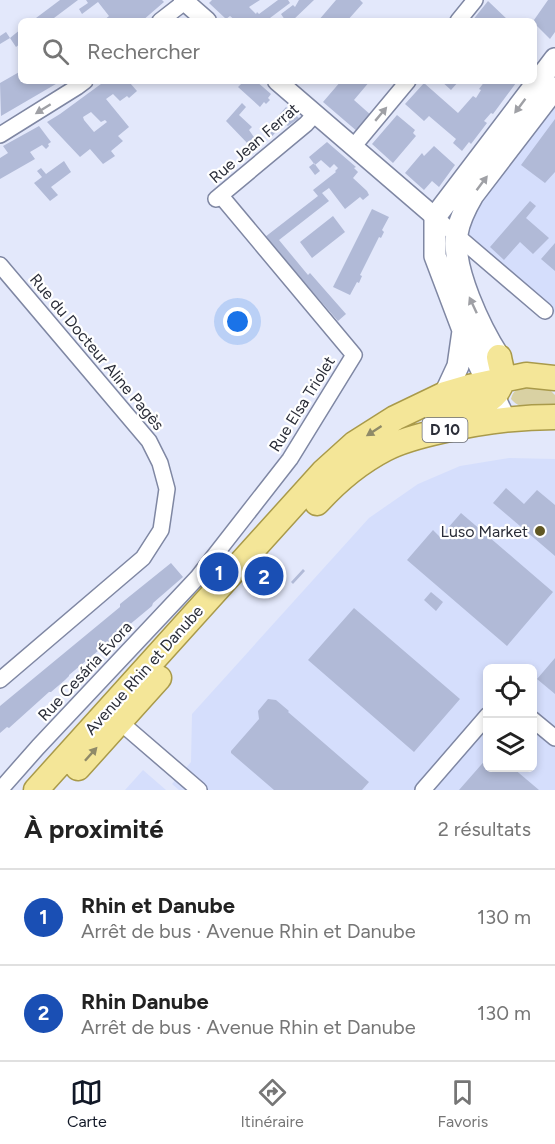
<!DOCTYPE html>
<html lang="fr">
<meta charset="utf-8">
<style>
:root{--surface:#fff;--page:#f2f2f2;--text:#222;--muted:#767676;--line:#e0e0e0;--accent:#111827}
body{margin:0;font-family:Figtree,sans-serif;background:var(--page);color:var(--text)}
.controls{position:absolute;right:18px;bottom:18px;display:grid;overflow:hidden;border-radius:9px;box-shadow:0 3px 9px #0003}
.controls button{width:54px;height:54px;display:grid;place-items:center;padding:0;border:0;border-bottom:2px solid var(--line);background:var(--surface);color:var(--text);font:30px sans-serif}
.you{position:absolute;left:238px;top:322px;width:21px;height:21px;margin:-15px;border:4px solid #fff;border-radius:50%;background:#1a73e8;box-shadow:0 0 0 9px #1a73e833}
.badge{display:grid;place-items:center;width:39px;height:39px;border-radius:50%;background:var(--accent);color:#fff;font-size:20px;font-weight:700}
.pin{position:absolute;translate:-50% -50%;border:3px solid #fff;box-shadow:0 2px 6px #0006}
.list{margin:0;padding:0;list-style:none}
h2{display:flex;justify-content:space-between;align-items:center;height:78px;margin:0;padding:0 24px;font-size:26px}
h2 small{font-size:20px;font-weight:400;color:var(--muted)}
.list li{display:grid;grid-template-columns:39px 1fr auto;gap:18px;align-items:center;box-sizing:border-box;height:96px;padding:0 24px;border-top:2px solid var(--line)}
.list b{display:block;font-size:22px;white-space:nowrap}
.list p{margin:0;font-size:20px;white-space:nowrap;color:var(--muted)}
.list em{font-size:20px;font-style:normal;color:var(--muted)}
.icon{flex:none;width:33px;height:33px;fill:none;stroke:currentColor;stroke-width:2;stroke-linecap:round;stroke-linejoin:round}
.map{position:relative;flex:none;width:555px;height:790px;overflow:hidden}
.search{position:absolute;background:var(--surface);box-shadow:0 3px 9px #0003;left:18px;right:18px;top:18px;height:66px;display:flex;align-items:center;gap:15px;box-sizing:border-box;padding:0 21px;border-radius:9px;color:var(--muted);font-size:22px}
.sheet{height:270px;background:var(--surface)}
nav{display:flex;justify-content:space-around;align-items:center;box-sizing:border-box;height:84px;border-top:2px solid var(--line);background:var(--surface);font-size:16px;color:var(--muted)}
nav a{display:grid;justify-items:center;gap:3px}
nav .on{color:var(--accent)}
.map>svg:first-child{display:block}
.built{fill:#d5defc;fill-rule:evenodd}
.green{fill:#d9d1a3}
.building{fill:#b1bad7;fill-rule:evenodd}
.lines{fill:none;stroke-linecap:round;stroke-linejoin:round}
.minor-casing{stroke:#7f87a3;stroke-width:18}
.tertiary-casing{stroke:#7f87a3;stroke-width:21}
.secondary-casing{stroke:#7f87a3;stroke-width:24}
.primary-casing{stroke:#a99a4a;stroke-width:27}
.minor{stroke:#fff;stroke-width:15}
.tertiary{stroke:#fff;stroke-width:18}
.secondary{stroke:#fff;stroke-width:21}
.primary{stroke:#f4e698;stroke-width:24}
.oneway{fill:#9fa0a5}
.oneway2{fill:#8f8a68}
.poi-dot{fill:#605723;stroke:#fff;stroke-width:2}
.labels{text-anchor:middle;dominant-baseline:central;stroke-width:4.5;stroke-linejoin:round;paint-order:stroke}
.shield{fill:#fff;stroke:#6a6c74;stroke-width:1.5}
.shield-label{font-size:15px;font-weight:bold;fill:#2a2d38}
.street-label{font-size:16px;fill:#2a2d38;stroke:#fff}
.poi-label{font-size:16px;fill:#2a2d38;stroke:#fff;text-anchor:end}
</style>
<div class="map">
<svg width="555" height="790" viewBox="0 0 555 790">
<rect width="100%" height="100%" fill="#e3e8fb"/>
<!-- built -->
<path class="built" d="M555,64V313L480,248L450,210Z
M509,458L555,459V790H179L172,784L191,762L192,714L369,518L418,484L460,466ZM488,668H532V768H488Z
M143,770L166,790H125Z"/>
<!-- green -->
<path class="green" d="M522,388H548L555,395V411C540,409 521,411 511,399C513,392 515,390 522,388Z"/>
<!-- building -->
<path class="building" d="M60,0H78L50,21H32Z
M86,0H162L164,2L142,21H103L109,16L98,2L82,14L79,9L88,3Z
M212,0H260L249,7L256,14L257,12L259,14L278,0H288L290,3L266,21H236L230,16L226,19L209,3Z
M299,0H314L292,21H284L285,20L281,14L293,5L295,7Z
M336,0H360L363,3L347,21H318Z
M548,0H555V32L550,39L534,23V20Z
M488,1L509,21H472Z
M21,29V43L16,47L10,38Z
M6,32L10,38L0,44V36Z
M21,71V81H61L1,116L0,83Z
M105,81H133L130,83L137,91L129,98L127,96L120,101L113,94L106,99L129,127L118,136L123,141L111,151L115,156L103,164L90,149L80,157L47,122L60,114ZM91,112L101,122L105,120L107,122L94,132L84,120L83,117Z
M244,81H256L271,94L268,98L270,100L266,104L264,102L260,107L238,87Z
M341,81H370L354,100L372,116L358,132L323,102Z
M441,81H459L451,90Z
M485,81H514L516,83L493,114L491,113L484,121L487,123L471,144L469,142L462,151L453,143L456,139L429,116L424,121L405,104L424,83L458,113L473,96L476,98L481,90L479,89Z
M242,103L246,107L239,115L252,127L249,130L256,140L250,146L226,121Z
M286,107L299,118L288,126L283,123L270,139L263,133Z
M397,115L415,130L413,133L416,136L393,163L372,144Z
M555,119V172L545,183L521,165Z
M39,126L51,142L48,144L49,146L46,149L42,145L30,152L35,159L0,179V158L8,153L3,146Z
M327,142L356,167L354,168L358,172L353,178L367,191L369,195L363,200L360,197L345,209L329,188L322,193L329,201L279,240L308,275L310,273L346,314L338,321L265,237L318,196L313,190L336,172L335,171L338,168L334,164L330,168L321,160L315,165L309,157Z
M434,146L455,165L439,187L432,181L424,190L405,173L422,153L424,156Z
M64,161L71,172L51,187L58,195L50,201L34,183L42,177L37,171L41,168L46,174Z
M314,163L320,171L315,175L309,167Z
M530,201L536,206L526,218L549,238L533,254L520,242L504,260L490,247Z
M372,209L389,217L382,230L384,232L381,238L379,237L360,275L362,276L359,283L357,282L350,295L333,287Z
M333,216L345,232L312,258L300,242Z
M555,243V271L541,259Z
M506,488L524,504L537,490L555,505V556L493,503Z
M461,513L553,592L507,646L407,560L433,530L440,537Z
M171,563L183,577L153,603L152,606L69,675V676L65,680L51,692H49L9,728L7,727L0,733V706L120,607V604Z
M303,569L305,571L293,584L291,582Z
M263,574L268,577L256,590L252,587Z
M431,592L443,602L436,611L424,600Z
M354,608L460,699L414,752L308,660Z
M555,658V694L537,679Z
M268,699L276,700L289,711L288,712L369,782L362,790H274L231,753V751L259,719L258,711Z
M488,757V768H513L539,790H459Z"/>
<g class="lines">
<!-- minor casing -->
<g class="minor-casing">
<path id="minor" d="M160,21L187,0
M458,21L475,0
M0,135L77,87L85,81
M353,147L408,81
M216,199L306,124L315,114
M435,217L545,311
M0,265L149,441L160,463L167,489L161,530L143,558L0,680
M532,719L555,738
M120,722L199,790
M0,790L38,747L197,578L290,459L354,355L221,196
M423,790L488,715"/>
</g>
<!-- tertiary casing -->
<g class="tertiary-casing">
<path id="tertiary" d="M183,0L207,21
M277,81L435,217"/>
</g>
<!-- secondary casing -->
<g class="secondary-casing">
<path id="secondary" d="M499,357C481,329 451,268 457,234C459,220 466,207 473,195L555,88
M445,394L458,366L463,331
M505,420L463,330L435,256V217L555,59"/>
</g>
<!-- primary casing -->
<g class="primary-casing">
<path id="primary" d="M437,415C460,408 495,409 502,381C504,375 500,364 499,357
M317,503C337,481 358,463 385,449C402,440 423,435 441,431C479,422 517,417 555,417
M78,768L159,678
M36,790L323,472L354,444L395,418L445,394L469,387L526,375L555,378"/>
</g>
<!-- minor -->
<use href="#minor" class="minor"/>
<!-- tertiary -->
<use href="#tertiary" class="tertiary"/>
<!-- secondary -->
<use href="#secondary" class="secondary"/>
<!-- primary -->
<use href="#primary" class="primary"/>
</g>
<!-- one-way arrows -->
<defs><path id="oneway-solid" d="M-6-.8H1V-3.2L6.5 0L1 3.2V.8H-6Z" transform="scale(1.5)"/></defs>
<g class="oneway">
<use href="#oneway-solid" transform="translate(520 106) rotate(127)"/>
<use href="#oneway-solid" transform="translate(43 109) rotate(148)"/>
<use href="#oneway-solid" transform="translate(381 114) rotate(-50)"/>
<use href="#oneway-solid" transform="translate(482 183) rotate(-53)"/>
<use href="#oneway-solid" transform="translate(473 305) rotate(-115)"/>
</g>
<g class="oneway2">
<use href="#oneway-solid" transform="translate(374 431) rotate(147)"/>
<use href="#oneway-solid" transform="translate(91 754) rotate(-48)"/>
</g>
<!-- markers -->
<circle class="poi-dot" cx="540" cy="531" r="6"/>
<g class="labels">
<!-- shield labels -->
<rect class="shield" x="422.5" y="418" width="45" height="24" rx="4.5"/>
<g class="shield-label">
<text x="445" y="430">D 10</text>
</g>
<!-- street labels -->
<g class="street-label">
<text transform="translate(254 143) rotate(-41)">Rue Jean Ferrat</text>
<text transform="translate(97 352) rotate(50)">Rue du Docteur Aline Pagès</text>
<text transform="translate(302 404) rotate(-58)">Rue Elsa Triolet</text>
<text transform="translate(144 670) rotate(-48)">Avenue Rhin et Danube</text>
<text transform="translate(85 671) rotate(-47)">Rue Cesária Évora</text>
</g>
<!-- poi labels -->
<g class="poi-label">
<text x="528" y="531">Luso Market</text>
</g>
</g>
</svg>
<div class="controls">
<button><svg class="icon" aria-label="locate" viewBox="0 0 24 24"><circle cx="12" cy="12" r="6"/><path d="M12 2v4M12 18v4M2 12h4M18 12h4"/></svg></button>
<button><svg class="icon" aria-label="layers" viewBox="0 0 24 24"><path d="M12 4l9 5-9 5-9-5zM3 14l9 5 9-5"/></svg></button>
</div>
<div class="you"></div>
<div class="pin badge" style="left:219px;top:572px;background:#1a4fb4">1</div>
<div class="pin badge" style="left:264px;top:576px;background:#1a4fb4">2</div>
<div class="search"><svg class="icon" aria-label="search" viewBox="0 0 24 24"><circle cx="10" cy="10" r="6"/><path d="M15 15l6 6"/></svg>Rechercher</div>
</div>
<section class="sheet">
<h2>À proximité<small>2 résultats</small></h2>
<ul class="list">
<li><span class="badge" style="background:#1a4fb4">1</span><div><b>Rhin et Danube</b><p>Arrêt de bus · Avenue Rhin et Danube</p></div><em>130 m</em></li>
<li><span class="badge" style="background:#1a4fb4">2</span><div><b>Rhin Danube</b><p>Arrêt de bus · Avenue Rhin et Danube</p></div><em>130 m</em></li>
</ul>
</section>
<nav>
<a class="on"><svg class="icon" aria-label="map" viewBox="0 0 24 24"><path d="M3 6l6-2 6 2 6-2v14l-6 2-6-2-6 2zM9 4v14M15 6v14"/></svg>Carte</a>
<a><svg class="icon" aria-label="directions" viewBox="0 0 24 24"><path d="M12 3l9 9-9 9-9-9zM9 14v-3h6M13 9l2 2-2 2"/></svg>Itinéraire</a>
<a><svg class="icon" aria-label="saved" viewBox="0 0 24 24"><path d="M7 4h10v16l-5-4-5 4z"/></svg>Favoris</a>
</nav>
